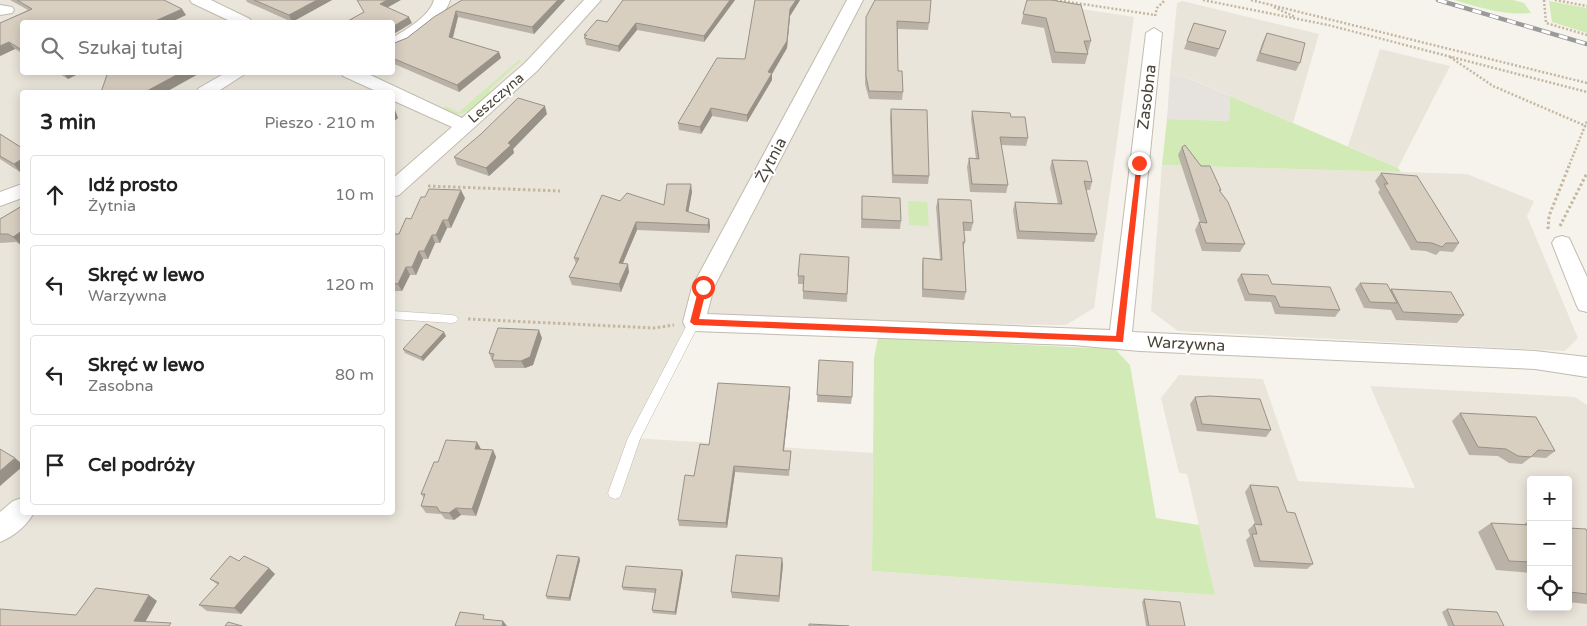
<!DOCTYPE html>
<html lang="pl">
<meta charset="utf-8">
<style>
:root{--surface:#fff;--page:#f6f6f6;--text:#222;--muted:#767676;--line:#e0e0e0}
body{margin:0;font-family:"Varela Round",sans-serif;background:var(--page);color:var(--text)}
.controls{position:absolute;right:15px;bottom:15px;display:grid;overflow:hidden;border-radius:5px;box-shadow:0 2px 12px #0003}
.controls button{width:45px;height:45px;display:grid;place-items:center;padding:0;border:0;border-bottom:1px solid var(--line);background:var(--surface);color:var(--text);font:25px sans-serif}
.stop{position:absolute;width:15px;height:15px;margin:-11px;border:4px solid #fc3f1d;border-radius:50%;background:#fff}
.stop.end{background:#fc3f1d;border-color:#fff;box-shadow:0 1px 5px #0008}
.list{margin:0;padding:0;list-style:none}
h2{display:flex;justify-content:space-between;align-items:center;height:65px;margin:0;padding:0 20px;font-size:21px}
h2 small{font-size:16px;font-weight:400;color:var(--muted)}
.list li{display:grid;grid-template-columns:32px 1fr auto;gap:15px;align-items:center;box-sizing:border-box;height:80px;margin:0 10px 10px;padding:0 10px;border:1px solid var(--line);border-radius:5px}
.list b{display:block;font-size:19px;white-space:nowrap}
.list p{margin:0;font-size:16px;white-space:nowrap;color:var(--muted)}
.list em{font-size:16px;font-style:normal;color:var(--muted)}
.icon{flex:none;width:28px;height:28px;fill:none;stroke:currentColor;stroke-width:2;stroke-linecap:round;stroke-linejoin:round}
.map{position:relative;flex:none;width:1587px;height:626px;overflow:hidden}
.search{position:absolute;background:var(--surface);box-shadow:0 2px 12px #0003;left:20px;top:20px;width:375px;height:55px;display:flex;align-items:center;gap:12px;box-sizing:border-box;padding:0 18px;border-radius:5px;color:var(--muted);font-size:19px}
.panel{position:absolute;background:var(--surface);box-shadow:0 2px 12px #0003;left:20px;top:90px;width:375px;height:425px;border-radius:5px}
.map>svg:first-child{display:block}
.residential{fill:#eae5da;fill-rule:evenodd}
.industrial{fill:#e6e2dd}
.green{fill:#d2eab5}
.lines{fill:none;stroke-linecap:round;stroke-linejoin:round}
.service-casing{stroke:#c2bbae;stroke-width:1}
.minor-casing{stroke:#c2bbae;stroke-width:2}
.path-far1{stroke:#c4b79f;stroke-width:2.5;stroke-dasharray:2 2;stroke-linecap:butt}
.path{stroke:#c4b79f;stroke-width:3;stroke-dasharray:2.5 2.5;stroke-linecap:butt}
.service{fill:#fff;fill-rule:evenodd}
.minor{fill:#fff;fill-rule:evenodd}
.rail-casing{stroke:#9a9a9a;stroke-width:4.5}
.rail{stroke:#fff;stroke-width:3;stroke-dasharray:9;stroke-linecap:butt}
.wall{fill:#bab2a6}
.shaded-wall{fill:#979187}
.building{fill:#d8cfc1;stroke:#979187}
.route{fill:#fc3f1d}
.labels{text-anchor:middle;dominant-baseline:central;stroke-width:4;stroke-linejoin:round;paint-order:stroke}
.far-street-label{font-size:14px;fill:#4b4439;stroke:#fff}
.street-label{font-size:16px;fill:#4b4439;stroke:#fff}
</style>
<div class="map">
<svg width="1587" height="626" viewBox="0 0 1587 626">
<rect width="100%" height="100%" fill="#f6f3ec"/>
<!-- residential -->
<path class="residential" d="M0,0H1022L1134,17L1094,308L1066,325L694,322L634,438L873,453L872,571L1215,595L1187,474L1179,473L1161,398L1179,375L1263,379L1298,481L1415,488L1370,386L1575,397L1587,405V626H0ZM22,22H392V72H22ZM22,92H392V512H22ZM1531,480H1568V607H1531Z
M1182,1L1319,34L1293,123L1189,78L1170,75L1177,3Z
M1380,49L1450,66L1398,168L1348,146Z
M1162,165L1467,174L1534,201L1527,216L1578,338L1565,351L1178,331L1151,311Z"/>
<!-- industrial -->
<path class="industrial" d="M1170,75L1188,78L1230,96L1229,121L1167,119Z"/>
<!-- green -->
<path class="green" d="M1454,0H1513L1524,3L1531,13C1504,16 1479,7 1454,0Z
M1549,1L1587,8V33L1552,22Z
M519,60L521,61L489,90L491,94C476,107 463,121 443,110L445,106L459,112Z
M1230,96L1398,168L1401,172L1162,165L1167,119L1229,121Z
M908,201L927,202L929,226L909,225Z
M878,338L1115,349L1130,365L1156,518L1199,525L1215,595L872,571L874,358Z"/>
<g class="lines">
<!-- service casing -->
<g class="service-casing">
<path id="service" d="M392,311L452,315L456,316L458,319L456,322L452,323L392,319Z
M694,318L698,319L700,322L640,439L620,497L615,499L610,497L608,493L628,438L690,319Z"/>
</g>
<!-- minor casing -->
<g class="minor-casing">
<path id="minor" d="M190,0H211L250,19L252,22H232L192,3Z
M434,0H450C445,19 411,45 392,50V38C407,29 429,17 434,0Z
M584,0H601L537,71L399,195L392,197V179L452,127L392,100V92H378L343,76L341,72H364L462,118L525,63Z
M847,0H863L714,287L707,314L1110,330L1146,33L1154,28L1162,33L1132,332L1535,351L1587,357V377L1535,369L1140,351L1073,345L694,331L686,328L683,322L692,287Z
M0,5L12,7L14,10L12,13L0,15Z
M227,72H248L217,92H196L199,88Z
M22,184V198L0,206V192Z
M1562,236L1569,238L1587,277V312L1579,310L1576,304L1552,243L1555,238Z
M22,498V512H34C28,525 13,537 0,542V512L13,501Z"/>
</g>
<!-- path-far1 -->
<path class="path-far1" d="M1056,0L1155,15
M1203,0L1328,25L1587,92
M1251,0L1587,83
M1544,0L1546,23L1587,35
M1555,0L1587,6
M1274,7L1295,17
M1155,16L1157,8L1165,0
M1450,57L1493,86L1586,126
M1568,168L1587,121"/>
<!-- path -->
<path class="path" d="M428,186L560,191
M1560,226L1587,173
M1548,229L1549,216L1569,166
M468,319L654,328L674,325"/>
<!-- service -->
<use href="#service" class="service"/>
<!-- minor -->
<use href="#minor" class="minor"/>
<!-- rail casing -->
<g class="rail-casing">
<path id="rail" d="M1438,0L1587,44"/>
</g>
<!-- rail -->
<use href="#rail" class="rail"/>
</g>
<!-- wall -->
<path class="wall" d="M10,0H164L186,15L171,22H22V53L15,49L0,56V23L28,10Z
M246,0H332L292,22L247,2Z
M462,0H565L534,34L458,17L453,38L499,52L501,58L459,92L392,63V44L407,38Z
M623,0H735L704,42L637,30L619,52L586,45L584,35L607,22Z
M755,0H800L790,16L787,48L772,74V80L747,122L712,116L701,134L679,130L678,123L745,59Z
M1027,0L1091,41L1088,52H1087L1088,54L1085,64L1052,63L1044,28L1021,24Z
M866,17L929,23L928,30L898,29V71L903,92L902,100L869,99L865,84Z
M1194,23L1219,49L1216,57L1184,49Z
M1267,33L1300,63L1296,71L1256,61L1263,41Z
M56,72H82L68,79Z
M891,109L929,176L928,184L892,183L890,117Z
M972,111L1028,138L1026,146L1001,145L1008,185L1006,193L970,192L967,167L969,158L976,159L971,119Z
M547,114L513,149L514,153L489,176L457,165L454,157Z
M0,134L22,148V170L20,172L0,159Z
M1182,147L1201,166L1221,190L1220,192L1245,244L1240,252L1202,251L1195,230L1199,222H1200L1178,155Z
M1052,160L1092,182L1090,190H1086L1097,234L1094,242L1017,239L1013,210L1015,202L1058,204L1050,168Z
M1381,173L1459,243L1453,252L1440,251L1436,255L1426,251L1411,250L1378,192L1380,190L1375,181Z
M692,192L688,212L709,219L710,226L709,233L637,230L623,263L629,272L621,292L572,285L569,277L576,264L574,258L620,201L664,205Z
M862,196L901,221L900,229L861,228Z
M465,198L451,228H447L440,243H435L428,259H423L416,275H410L402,291H392V236L399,234L411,219Z
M938,199L973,223L971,231H964L965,242L963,249L966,292L964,300L922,297V266L923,258L940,259L936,207Z
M22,206V244L21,245L16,242L0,243V219Z
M849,257L847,302L803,299V284H798V276Z
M1241,274L1272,284L1340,310L1335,317L1275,314L1271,302L1245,301L1237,280Z
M1360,283L1390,290L1391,289L1464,315L1457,323L1396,320L1391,310L1364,308L1355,289Z
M446,336L423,361L405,353L403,349Z
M542,338L533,365L525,368H495L489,353Z
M819,360L852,397L851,404L817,402Z
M790,394L784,451H791L789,476L735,472L727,528L679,526L678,520L694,476L709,445Z
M1195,397L1271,430L1266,437L1197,431L1190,404Z
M1460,413L1555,451L1546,458L1531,457L1522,464L1509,463L1498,456L1469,455L1452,421Z
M481,449L493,450L496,457L476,516L461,515L454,520L445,519L441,514L426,513L421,506L424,498L421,494L438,462Z
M1250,485L1287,512L1313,564L1307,569L1254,567L1246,540L1250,536L1248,530L1254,524H1255L1245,492Z
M117,512H160L158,515Z
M1531,519V573L1496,570L1478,532L1491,523L1523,525Z
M1568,528L1587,531V604L1568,602Z
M579,557L580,560L570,601L547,599L546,596Z
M239,561L275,574L241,614L207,611L199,605L218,585L210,579Z
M783,565L779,602L732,598L731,592Z
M683,573L676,615L653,613L652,610L655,593L623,590L622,587Z
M1144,599L1185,626H1146L1142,602Z
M1447,609L1504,626H1448L1442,612Z"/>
<!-- shaded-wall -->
<path class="shaded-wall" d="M317,0H332L292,22L289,15Z
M387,0H401L383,10L380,4Z
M558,0H565L534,34L532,27Z
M730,0H735L704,42V36Z
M796,0H800L790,16L787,48L772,74V80L747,122V115L790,9Z
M182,9L186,15L171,22H153Z
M456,11L458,17L451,44L449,37Z
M409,17L412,23L392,35V27Z
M636,23L637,30L619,52L618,46Z
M9,42L15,49L0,56V46Z
M499,52L501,58L459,92L457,85Z
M63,72H82L68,79Z
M182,72H202L166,92H145Z
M545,106L547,114L513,149L514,153L489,176L486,168L508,143Z
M711,108L712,116L701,134L700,127Z
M395,110L398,118L392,123V112Z
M22,159V170L20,172L14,164Z
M691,184L692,192L687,219L686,211Z
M461,190L465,198L451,228L448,220Z
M709,219L710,226L709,233L708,225Z
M443,220L447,228L440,243L436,235Z
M636,222L637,230L620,270L619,263Z
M22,231V244L21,245L13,237Z
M432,235L435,243L428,259L424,251Z
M419,251L423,259L416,275L412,267Z
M628,264L629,272L621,292L619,284Z
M406,267L410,275L402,291L398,284Z
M539,330L542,338L533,365L525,368L521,361Z
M444,332L446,336L423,361L421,357Z
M790,387V394L783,457V451Z
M477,442L481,449H475Z
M493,450L496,457L476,516L472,509Z
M15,458L22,464V467L0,486V471Z
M734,466L735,472L727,528L726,523Z
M456,508L461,515L454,520L449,513Z
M579,557L580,560L570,601L569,598Z
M782,558L783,565L779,602V596Z
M269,568L275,574L241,614L234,608Z
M682,570L683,573L676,615L675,612Z
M149,595L157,601L143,626L134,621Z
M503,621L507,626H502Z"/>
<!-- building -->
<path class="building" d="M17,0H164L182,9L153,22H22V50L9,42L0,46V23L32,9Z
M254,0H317L289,15Z
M357,0H387L380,4L409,17L392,27V22H346L364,12Z
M462,0H558L532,27L456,11L449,37L499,52L457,85L392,58V44L407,38L434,17Z
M623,0H730L704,36L636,23L618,46L584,38L587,35H584L597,20L607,22Z
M755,0H796L790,9L787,41L768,72L772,73L747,115L711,108L700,127L678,123L717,58L745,59Z
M875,0H931L929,23L897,21L898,71H902L903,92L869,91L866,76V17Z
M1027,0H1051L1081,5L1091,41H1084L1088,54L1055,52L1046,18L1023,14Z
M1194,23L1226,31L1219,49L1187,41Z
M1267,33L1305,43L1300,63L1260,53Z
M108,72H182L145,92H101Z
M518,98L545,106L508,143L511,145L486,168L454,157L481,134Z
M891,109L927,110L929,176L893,175Z
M972,111L1010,113L1011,117H1025L1028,138L1000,137L1008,185L972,184L969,158L979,159Z
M0,134L22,148V159L14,164L0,156Z
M1185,145L1201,166H1210L1221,190H1219L1228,202L1245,244L1206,243L1199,222L1207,223L1182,147Z
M1052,160L1087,161L1092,182L1084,181L1097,234L1019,231L1015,202L1062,204Z
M1381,173L1417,176L1459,243H1446L1442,247L1432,243L1417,242L1384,184H1388Z
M667,184H691L686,211L709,219L708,225L636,222L619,263L628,264L619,284L569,277L579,258H574L602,195L620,201L627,193L664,205Z
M429,189L461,190L448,220H443L436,235H432L424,251H419L412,267H406L398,284L392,283V236L394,234H399L406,218L411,219L421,197H425Z
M862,196L900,198L901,221L862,219Z
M938,199L971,200L973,223L963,222L965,242H963L966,292L923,289V258L942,260Z
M22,206V231L13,237L8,234H0V219Z
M800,254L849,257L847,294L803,291L804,276H798Z
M1241,274L1268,275L1272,284L1330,287L1340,310L1280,307L1275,296L1249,294Z
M1360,283L1387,284L1397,303L1370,302Z
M1391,289L1451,292L1464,315L1403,312Z
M426,324L444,332L421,357L403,349Z
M498,328L539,330L530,357L521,361L492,360L494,354L489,353Z
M819,360L853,362L852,397L817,395Z
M718,383L790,387L783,451H791L789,470L734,466L726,523L678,520L685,475L694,476L700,444L709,445Z
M1210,396L1260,399L1271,430L1202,424L1195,397Z
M1460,413L1536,417L1555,451L1538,450L1531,457L1518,456L1506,449L1478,447Z
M446,440L477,442L475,449L493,450L472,509L456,508L449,513L440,512L437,507L421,506L425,494H421L434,462H438Z
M0,449L15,458L0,471Z
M1250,485L1278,487L1287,512L1295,513L1313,564L1260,561L1252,534H1257L1254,524L1262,525Z
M1491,523L1531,525V562L1509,561Z
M1568,528L1586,529L1587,531V594L1570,592L1568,588Z
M557,555L579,557L569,598L546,596Z
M736,555L782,558L779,596L731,592Z
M230,556L239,561L244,556L269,568L234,608L199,605L219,583L210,579Z
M626,566L682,570L675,612L652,610L656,589L622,587Z
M96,588L149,595L134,621L171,623L169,626H0V609L76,615Z
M1144,599L1180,602L1185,626H1149Z
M1447,609L1497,612L1504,626H1454Z
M460,612L484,615L483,619L503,621L502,626H455Z
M228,622L242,626H225Z
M809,624L849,626H809Z"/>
<!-- route -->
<path class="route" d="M1137,161L1142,163L1123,342L694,325L690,322L699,287L703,284L707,287L699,319L1116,336Z"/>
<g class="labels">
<!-- far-street labels -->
<g class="far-street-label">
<text transform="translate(496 98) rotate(-41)">Leszczyna</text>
</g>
<!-- street labels -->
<g class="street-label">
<text transform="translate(1147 97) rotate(-83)">Zasobna</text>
<text transform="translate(771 160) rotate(-62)">Żytnia</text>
<text transform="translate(1186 344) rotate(3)">Warzywna</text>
</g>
</g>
</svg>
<div class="controls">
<button>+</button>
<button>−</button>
<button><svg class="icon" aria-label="locate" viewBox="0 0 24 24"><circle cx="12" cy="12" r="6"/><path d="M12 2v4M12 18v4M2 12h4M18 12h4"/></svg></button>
</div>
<div class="stop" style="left:703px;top:287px"></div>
<div class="stop end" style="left:1139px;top:163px"></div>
<div class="search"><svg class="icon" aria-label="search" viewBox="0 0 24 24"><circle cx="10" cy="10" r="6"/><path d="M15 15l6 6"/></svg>Szukaj tutaj</div>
<section class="panel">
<h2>3 min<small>Pieszo · 210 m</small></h2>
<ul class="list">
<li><svg class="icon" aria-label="ahead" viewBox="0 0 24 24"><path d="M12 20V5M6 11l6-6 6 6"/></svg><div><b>Idź prosto</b><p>Żytnia</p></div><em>10 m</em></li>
<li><svg class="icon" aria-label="left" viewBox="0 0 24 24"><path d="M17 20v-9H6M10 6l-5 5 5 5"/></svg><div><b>Skręć w lewo</b><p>Warzywna</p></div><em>120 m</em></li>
<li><svg class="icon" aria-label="left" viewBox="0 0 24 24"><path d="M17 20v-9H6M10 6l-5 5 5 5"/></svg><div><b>Skręć w lewo</b><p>Zasobna</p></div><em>80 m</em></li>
<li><svg class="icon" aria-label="arrive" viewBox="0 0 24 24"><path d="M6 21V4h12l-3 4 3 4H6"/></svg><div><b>Cel podróży</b></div></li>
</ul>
</section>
</div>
